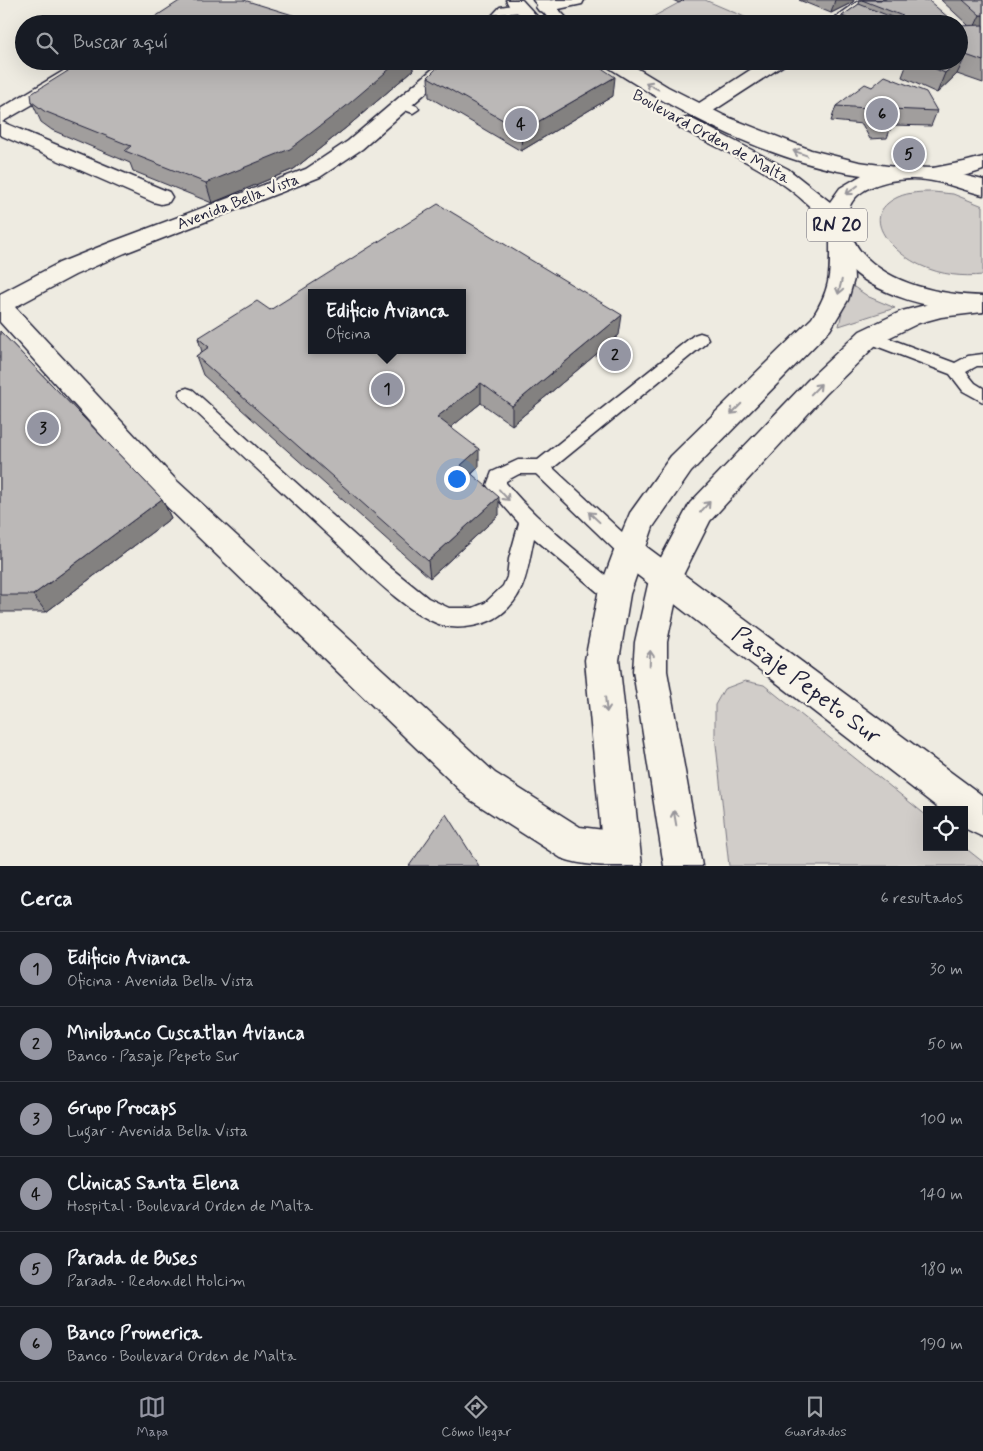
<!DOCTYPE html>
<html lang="es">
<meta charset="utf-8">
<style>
:root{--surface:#171b24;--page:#242831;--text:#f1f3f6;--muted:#9ea1a6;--line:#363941;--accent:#9495a2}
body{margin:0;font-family:Mynerve,sans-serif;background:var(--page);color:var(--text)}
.controls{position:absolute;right:15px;bottom:15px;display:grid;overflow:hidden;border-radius:0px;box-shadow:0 5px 20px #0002}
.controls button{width:45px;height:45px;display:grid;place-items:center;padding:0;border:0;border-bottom:1px solid var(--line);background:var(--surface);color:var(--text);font:25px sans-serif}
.you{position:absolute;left:456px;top:478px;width:18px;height:18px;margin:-12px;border:4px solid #fff;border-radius:50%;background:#1a73e8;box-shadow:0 0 0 8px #1a73e833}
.badge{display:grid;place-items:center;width:32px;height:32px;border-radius:50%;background:var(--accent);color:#111;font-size:16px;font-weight:700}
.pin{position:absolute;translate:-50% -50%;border:2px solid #fff;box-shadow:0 1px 5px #0006}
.popup{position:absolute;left:308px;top:289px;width:158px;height:65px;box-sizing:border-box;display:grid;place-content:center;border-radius:0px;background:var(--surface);filter:drop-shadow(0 1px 4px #0005);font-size:16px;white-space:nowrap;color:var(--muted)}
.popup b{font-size:19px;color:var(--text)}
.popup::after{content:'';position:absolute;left:50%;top:100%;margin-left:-10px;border:10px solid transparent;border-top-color:var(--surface)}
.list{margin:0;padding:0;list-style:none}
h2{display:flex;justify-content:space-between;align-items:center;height:65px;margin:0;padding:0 20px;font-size:21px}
h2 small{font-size:16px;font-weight:400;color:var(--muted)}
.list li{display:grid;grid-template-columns:32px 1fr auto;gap:15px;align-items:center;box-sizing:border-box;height:75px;padding:0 20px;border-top:1px solid var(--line)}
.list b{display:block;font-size:19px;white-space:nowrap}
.list p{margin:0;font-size:16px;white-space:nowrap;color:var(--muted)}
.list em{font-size:16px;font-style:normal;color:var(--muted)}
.icon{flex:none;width:28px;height:28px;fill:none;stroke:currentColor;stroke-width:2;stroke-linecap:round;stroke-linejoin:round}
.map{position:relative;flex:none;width:983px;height:866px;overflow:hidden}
.search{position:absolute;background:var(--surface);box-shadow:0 5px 20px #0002;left:15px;right:15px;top:15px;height:55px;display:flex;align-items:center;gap:12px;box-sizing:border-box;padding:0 18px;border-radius:28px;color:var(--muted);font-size:19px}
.sheet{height:515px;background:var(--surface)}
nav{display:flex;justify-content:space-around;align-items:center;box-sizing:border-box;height:70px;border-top:1px solid var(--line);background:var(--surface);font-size:14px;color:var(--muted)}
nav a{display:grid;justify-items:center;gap:2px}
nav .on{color:var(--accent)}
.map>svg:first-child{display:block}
.green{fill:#d1cdc9;stroke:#7a7882}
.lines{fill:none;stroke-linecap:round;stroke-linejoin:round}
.service-casing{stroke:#22223b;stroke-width:3}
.minor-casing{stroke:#22223b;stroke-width:3}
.tertiary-casing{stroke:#22223b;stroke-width:3}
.secondary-casing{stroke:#22223b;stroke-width:3}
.trunk-casing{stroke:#22223b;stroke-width:3}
.service{fill:#f7f3e8;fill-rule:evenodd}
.minor{fill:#f7f3e8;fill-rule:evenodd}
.tertiary{fill:#f7f3e8;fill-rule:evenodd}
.secondary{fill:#f7f3e8;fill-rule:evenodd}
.trunk{fill:#f7f3e8;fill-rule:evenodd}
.wall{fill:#a19e9d;stroke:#22223b}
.shaded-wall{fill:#838180;stroke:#22223b}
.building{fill:#bbb8b7;stroke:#22223b;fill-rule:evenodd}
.oneway{stroke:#97959a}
.labels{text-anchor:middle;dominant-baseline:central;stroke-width:4.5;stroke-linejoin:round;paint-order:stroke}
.far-street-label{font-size:16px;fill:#22223b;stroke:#f7f3e8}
.shield{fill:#f7f3e8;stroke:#62616f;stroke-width:1}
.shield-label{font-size:19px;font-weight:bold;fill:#22223b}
.near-street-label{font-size:24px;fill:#22223b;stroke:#f7f3e8}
</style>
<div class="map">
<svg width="983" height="866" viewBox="0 0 983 866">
<rect width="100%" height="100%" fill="#eeebe1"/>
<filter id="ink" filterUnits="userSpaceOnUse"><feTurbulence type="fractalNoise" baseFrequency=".02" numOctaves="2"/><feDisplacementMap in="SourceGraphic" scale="10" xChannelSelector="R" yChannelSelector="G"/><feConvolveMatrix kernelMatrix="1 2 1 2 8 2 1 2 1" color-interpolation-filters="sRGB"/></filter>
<g filter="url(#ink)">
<!-- green -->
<path class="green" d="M684,0H705L761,24H640Z
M933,192L953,194L983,206V275C963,277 941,275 922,266C896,255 855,217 898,197C909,192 922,192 933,192Z
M848,283L869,297L895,308L839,326Z
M745,681L764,685L927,816V847H964L983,862V866H729L715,735V705L724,689Z"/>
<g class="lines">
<!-- service casing -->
<g class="service-casing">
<path id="service" d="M403,101L417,106L419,109L413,113L399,108L397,105L399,102Z
M869,331L955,363L968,356L983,354V366H977L966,372L975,383L983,388V402L963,391L950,374L863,341L861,337L863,333Z
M700,333L706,335L708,339L706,343L553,468L636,545L639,551L636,557L629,559L622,557L536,474H519L506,481V483C539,523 581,554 621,588L624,594L621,600L614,603L607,600L534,538C527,568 527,595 500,615C487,625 461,630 445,626C405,615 357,561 326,533C278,488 229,443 181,398L179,394L181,390L187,388L193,390L392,569L428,598L449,608H473L485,603L503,586L507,577L509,559L519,523L490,490L487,485L492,472L518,460H538L694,335Z"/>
</g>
<!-- minor casing -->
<g class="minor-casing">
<path id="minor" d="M553,0H584L582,4L545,12L539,11L536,7L539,3Z
M860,0H885L883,4L873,7L847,24H826Z
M519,4L525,5L528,9L525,13L511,15L503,24H484L500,7Z
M80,61H103L101,65L2,122L169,192L172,197L169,202L161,204L153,202L0,135V109Z
M442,61H462L362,149L320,177L125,253L75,275L15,307L177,481L495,773L580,827L620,832L633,838L639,851L633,864L629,866C605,866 583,866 561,858L469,799L157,497L0,322V294L59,263L109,243L306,169L348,141Z
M764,61H786L784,65L707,115L700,117L693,115L690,111L693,107Z
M629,538L640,542L983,796V837L964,828V810H941L618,560L614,551L618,542Z"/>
</g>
<!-- tertiary casing -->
<g class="tertiary-casing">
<path id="tertiary" d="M841,231L849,233L852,238L854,279L848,300L830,330L691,472L653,527L630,594L619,660L642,866H604L585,660L598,594L614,551L630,513L671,456L812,318C832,287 830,273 830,238L833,233Z
M978,297L983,298V312L941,317L919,323L878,343L826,394L710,521L680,581L667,642V671L702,866H664L633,671L635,642L649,580L690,503L808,380L860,331L902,311L941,301Z"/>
</g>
<!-- secondary casing -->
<g class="secondary-casing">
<path id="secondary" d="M983,157V170C966,176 940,183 923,178L919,174L923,170L964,162Z"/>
</g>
<!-- trunk casing -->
<g class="trunk-casing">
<path id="trunk" d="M506,0H522L544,24H525L513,13Z
M533,0H550L572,24H553Z
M603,61H625L668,87L725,116L811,150L859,162L895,167L933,168L983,180V195C959,189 938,179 913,179C884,179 839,190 849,228C852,237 855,244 861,252C890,285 941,295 983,296V312C941,312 870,296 844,261C839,254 832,246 829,238C828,234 828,228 825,224C821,217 813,209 807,204C772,170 723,151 680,128L677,124L680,120L687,118L694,120L788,169L830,202L840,188L862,175C773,163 680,114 605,65Z"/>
</g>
<!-- service -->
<use href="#service" class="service"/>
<!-- minor -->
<use href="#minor" class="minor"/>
<!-- tertiary -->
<use href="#tertiary" class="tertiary"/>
<!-- secondary -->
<use href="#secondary" class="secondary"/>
<!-- trunk -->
<use href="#trunk" class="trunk"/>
</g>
<!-- wall -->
<path class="wall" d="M673,0H684L679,3Z
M799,0H854L853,2L831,13Z
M860,0H928L948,24H839L842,16L859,4Z
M941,0H983V83L957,74L937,93L902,77L908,61H959L968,25Z
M84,61H412L413,70L347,127L294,169L212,203L133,171L130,163L52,130L41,122L32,102Z
M428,77L613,96L521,151L429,97Z
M872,87L937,111L931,126L892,125L887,138L870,139L862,124L831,121L836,106Z
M270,310L619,335L512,425L481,403L451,427L479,467L472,474L499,515L430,578L203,375L196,356L202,352L198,338Z
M0,331L162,499L171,518L46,612H0Z"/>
<!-- shaded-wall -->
<path class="shaded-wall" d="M835,0H854L853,2L831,13Z
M980,15H983V29L973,30Z
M950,19L948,24H940Z
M966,55L957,74L937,93L945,73Z
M399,61H412L413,70L347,127L294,169L212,203L206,183Z
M615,77L613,96L521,151L522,131Z
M622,315L619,335L512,425V406Z
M481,383V403L439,437L437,417Z
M479,449V467L461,483V465Z
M499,497V515L430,578L428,561Z
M162,499L171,518L46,612L33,595Z"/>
<!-- building -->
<path class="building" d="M181,0H244L322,24H144Z
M862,0H928L950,19L940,24H923Z
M963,0H983V15H980Z
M859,4L909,24H860L842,16Z
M517,13L533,24H483L493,15Z
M983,25V61L966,55L959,61V26Z
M84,61H399L345,107L290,149L206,183L125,151L131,146L44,111L32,102L31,94Z
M444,61H591L615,77L522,131L428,77Z
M917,61H958L945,73Z
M885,76L926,92L937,111L890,109L893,122L876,123L868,108L836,106L865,84L872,87Z
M438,204L622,315L512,406L481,383L437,417L479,449L461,465L499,497L428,561L196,356L209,347L198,338L257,301L270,310ZM312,293H462V350H312Z
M0,331L162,499L33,595H0Z
M446,814L479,866H409Z"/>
<!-- one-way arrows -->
<defs><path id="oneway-shaft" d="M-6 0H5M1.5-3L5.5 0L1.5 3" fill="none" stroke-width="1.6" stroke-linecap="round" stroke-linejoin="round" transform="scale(1.25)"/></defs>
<g class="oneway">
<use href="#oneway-shaft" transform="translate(652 86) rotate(-152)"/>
<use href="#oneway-shaft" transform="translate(800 153) rotate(-160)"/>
<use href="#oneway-shaft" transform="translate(852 190) rotate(143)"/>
<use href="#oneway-shaft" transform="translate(840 287) rotate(104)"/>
<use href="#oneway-shaft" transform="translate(816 389) rotate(-46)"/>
<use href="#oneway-shaft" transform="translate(736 409) rotate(135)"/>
<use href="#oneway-shaft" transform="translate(504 495) rotate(48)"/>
<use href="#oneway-shaft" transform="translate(705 507) rotate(-48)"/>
<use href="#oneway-shaft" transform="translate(594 517) rotate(-137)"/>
<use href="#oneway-shaft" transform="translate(650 658) rotate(-88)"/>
<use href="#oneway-shaft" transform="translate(606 705) rotate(84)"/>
<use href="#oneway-shaft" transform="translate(675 818) rotate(-100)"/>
</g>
</g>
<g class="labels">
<!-- far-street labels -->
<g class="far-street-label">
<text transform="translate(711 137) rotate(29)">Boulevard Orden de Malta</text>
<text transform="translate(238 202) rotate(-21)">Avenida Bella Vista</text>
</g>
<!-- shield labels -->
<rect class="shield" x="807" y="208.5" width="60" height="33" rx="4"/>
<g class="shield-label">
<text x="837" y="225">RN 20</text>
</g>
<!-- near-street labels -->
<g class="near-street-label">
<text transform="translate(806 686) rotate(37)">Pasaje Pepeto Sur</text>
</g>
</g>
</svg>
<div class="controls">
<button><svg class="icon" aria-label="locate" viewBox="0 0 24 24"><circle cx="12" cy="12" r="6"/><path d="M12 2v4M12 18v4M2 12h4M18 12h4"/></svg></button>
</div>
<div class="you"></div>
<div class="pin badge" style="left:387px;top:389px">1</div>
<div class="popup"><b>Edificio Avianca</b>Oficina</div>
<div class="pin badge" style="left:615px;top:355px">2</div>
<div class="pin badge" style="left:43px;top:428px">3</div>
<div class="pin badge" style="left:521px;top:124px">4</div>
<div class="pin badge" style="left:909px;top:154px">5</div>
<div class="pin badge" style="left:882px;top:114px">6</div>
<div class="search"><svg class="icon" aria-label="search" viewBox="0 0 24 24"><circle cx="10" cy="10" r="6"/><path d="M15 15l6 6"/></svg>Buscar aquí</div>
</div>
<section class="sheet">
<h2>Cerca<small>6 resultados</small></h2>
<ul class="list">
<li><span class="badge">1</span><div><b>Edificio Avianca</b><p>Oficina · Avenida Bella Vista</p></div><em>30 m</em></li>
<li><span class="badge">2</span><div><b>Minibanco Cuscatlan Avianca</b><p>Banco · Pasaje Pepeto Sur</p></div><em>50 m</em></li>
<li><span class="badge">3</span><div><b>Grupo Procaps</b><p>Lugar · Avenida Bella Vista</p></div><em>100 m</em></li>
<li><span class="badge">4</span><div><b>Clinicas Santa Elena</b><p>Hospital · Boulevard Orden de Malta</p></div><em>140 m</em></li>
<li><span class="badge">5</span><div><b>Parada de Buses</b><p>Parada · Redondel Holcim</p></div><em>180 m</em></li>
<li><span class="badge">6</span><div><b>Banco Promerica</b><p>Banco · Boulevard Orden de Malta</p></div><em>190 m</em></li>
</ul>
</section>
<nav>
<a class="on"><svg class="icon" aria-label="map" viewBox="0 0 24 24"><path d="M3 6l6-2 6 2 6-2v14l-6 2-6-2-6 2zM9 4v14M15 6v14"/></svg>Mapa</a>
<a><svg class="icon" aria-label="directions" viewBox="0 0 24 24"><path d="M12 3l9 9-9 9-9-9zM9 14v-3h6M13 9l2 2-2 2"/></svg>Cómo llegar</a>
<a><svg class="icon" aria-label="saved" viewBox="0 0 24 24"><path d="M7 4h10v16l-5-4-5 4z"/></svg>Guardados</a>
</nav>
